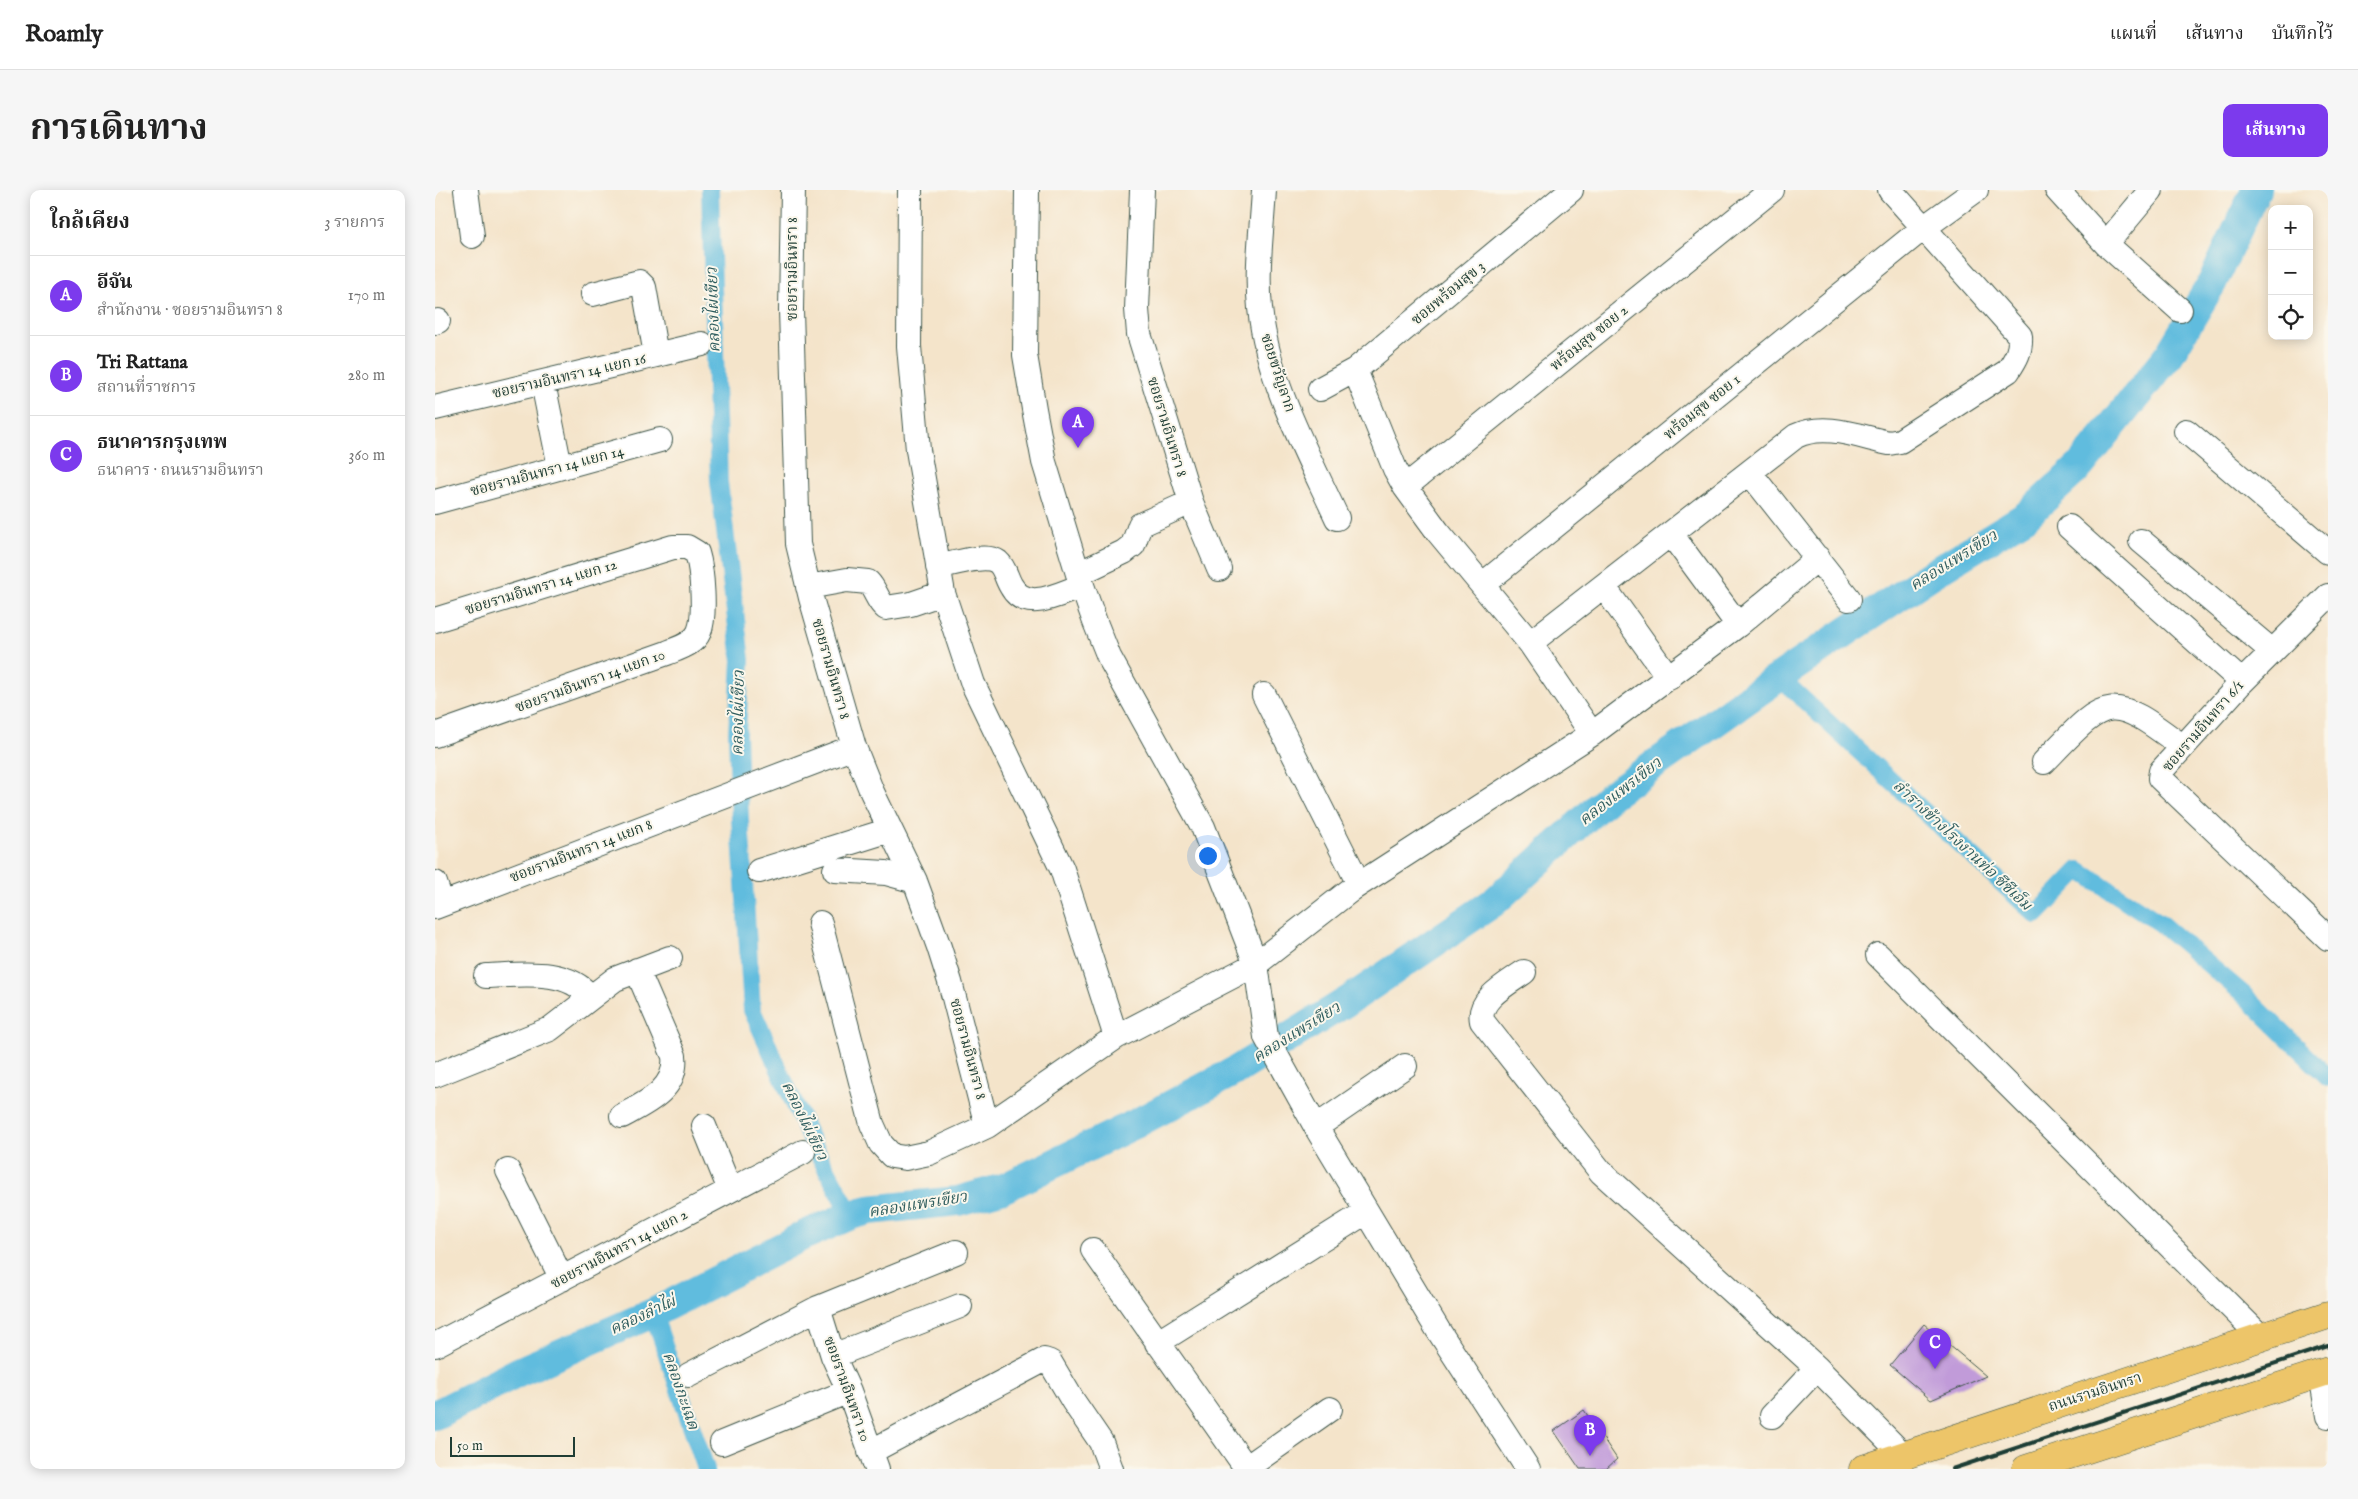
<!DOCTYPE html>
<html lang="th">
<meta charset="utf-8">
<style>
:root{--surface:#fff;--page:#f6f6f6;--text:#222;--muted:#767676;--line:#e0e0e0;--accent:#7c3aed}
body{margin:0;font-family:"IM FELL English","Noto Serif Thai",serif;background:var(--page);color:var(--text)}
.controls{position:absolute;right:15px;top:15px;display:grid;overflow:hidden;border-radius:10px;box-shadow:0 2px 12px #0003}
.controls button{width:45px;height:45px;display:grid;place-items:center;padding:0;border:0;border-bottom:1px solid var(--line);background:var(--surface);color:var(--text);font:25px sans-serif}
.scale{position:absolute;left:15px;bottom:12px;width:125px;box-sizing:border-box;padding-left:5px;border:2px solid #1f3d34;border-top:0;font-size:14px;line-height:18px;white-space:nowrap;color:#1f3d34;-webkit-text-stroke:4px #fbf7ec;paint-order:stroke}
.you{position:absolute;left:772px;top:665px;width:18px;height:18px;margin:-12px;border:4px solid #fff;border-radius:50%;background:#1a73e8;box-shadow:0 0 0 8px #1a73e833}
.badge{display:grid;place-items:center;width:32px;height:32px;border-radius:50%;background:var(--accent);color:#fff;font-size:16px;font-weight:700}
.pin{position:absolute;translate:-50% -41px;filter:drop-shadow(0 1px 2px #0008)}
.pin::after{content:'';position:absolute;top:26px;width:18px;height:15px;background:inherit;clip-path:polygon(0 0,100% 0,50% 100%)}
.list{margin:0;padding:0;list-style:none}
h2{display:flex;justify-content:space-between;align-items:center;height:65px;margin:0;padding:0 20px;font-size:21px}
h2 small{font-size:16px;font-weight:400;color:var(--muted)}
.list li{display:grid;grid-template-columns:32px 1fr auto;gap:15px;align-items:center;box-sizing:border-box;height:80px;padding:0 20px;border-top:1px solid var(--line)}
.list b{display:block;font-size:19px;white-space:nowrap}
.list p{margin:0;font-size:16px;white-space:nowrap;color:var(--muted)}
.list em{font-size:16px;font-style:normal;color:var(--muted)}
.icon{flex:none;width:28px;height:28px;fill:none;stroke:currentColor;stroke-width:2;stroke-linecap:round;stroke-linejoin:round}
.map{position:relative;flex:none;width:1893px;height:1279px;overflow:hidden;border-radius:10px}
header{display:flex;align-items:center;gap:30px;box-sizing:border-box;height:70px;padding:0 25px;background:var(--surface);border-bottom:1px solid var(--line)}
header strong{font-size:24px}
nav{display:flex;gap:28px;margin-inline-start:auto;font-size:18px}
.intro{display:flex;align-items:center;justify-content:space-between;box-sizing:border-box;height:120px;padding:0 30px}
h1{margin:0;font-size:35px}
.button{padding:12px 22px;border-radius:10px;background:var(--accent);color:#fff;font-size:18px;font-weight:700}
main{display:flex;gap:30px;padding:0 30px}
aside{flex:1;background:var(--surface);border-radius:10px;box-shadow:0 2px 12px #0003}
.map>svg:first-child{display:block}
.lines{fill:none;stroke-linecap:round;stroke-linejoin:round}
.canal{stroke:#60bcde;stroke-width:18}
.river{stroke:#60bcde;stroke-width:30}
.building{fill:#c19bd9}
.minor-casing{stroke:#3f564a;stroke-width:26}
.major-casing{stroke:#3f564a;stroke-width:29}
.minor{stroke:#fff;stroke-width:24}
.major{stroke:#edc569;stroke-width:28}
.rail{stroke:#1f3d34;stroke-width:4}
.labels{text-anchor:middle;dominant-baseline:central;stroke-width:4;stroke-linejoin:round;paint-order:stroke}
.street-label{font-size:15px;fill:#1f3d34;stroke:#fbf7ec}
.water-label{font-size:16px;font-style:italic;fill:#2f5d5e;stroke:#fbf7ec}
</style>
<header>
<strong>Roamly</strong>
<nav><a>แผนที่</a><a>เส้นทาง</a><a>บันทึกไว้</a></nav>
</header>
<div class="intro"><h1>การเดินทาง</h1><a class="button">เส้นทาง</a></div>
<main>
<aside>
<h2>ใกล้เคียง<small>3 รายการ</small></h2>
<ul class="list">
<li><span class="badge">A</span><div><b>อีจัน</b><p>สำนักงาน · ซอยรามอินทรา 8</p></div><em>170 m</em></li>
<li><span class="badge">B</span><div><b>Tri Rattana</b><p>สถานที่ราชการ</p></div><em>280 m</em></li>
<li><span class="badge">C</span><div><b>ธนาคารกรุงเทพ</b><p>ธนาคาร · ถนนรามอินทรา</p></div><em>360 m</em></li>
</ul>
</aside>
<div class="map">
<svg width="1893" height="1279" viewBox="0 0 1893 1279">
<rect width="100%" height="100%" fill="#fbf7ec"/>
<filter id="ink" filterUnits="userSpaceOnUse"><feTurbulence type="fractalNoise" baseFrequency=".02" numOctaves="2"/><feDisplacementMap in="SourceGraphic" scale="10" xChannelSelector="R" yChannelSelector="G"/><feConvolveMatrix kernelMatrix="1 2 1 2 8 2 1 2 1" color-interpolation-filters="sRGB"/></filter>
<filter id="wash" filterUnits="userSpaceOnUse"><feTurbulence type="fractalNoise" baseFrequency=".0096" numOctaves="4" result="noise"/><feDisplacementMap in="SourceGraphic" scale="20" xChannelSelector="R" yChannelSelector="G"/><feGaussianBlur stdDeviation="1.12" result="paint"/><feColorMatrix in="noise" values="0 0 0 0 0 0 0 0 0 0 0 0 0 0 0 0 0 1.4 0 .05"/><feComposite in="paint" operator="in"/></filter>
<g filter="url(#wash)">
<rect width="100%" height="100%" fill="#f4e4ca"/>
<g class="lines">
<!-- canal -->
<path class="canal" d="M275,0L284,292L306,470L302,544L305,630L317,820L374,946L416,1025
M1344,487L1601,725L1644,680L1725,733L1807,803L1893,887
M218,1123L271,1279"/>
<!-- river -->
<path class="river" d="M0,1225L83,1182L218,1123L370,1045L416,1025L434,1020L523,1011L569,998L700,934L802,880L919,807L1059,712L1175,606L1344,487L1494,386L1591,326L1645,276L1734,165L1777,93L1821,0"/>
</g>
<g id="blocks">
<!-- building -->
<path class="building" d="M1489,1134L1551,1186L1496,1210L1455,1175Z
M1149,1220L1182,1269L1171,1279H1145L1119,1241Z"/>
</g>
</g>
<g filter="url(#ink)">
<use href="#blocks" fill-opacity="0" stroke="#3f564a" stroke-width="1"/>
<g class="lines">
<!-- minor casing -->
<g class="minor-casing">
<path id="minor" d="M31,0L37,46
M358,0L356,120L363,354L376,408L419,557L437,602L480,691L504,757L515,792L552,936
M475,0L474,156L483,260L508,403L538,494L627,679L681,847
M592,0L590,165L599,219L609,272L643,384L660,432L674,467L768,637L821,774L831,847L881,937L1003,1140L1093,1279
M707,0L702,119L704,144L756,312L784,379
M829,0C827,39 821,79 825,118C832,190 872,263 902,328
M1622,0L1671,54L1745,120
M1671,54L1716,0
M158,104L204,92L209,97L221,165
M0,132L3,131
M920,180L960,279L970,297L1003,342L1095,453L1157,544
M108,193L125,277
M885,199L920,180L1136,0
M0,218L267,154
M1751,241L1893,362
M1315,283L1414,409
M970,297L1337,0
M0,312L225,250
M1634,337L1807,492
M1236,344L1303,435
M1706,351L1837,461
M503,377C517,374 551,363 563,372C570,378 571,388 576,396C591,424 625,403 647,396
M643,384L689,362L698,355L705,335L756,312
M1047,395L1487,39L1541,0
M373,397L412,390L433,392C441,400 442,411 451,418L476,414L508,403
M1169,397L1234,488
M1893,406L1807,492L1726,581L1725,588L1893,748
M0,430L238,357H252L262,363C267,379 271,426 264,442C259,454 244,458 232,463L0,545
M1095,453L1361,246C1390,232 1425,247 1454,253L1465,251L1573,181C1581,169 1586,161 1585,146L1455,0
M829,505L924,694
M1609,572C1672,507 1673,500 1748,557
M400,680L451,683L480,691
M324,681L455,640
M0,693L7,714
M0,717L419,557
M385,733L437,934L446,954L457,966L470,968L494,963L552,936L681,847L821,774L917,699L1157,544L1303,435L1383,368
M1443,765L1826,1147
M1089,782C1074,793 1042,809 1047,831L1166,982L1382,1178L1468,1265
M51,786C85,785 132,777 155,807
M0,885L115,839L180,789L235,768
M187,926C211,913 243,899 239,866L202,780
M269,936L295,1000
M881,937L970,876
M73,981L127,1089
M658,1060L812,1279
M383,1118L398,1166L414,1201L442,1279
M722,1153L931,1022
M0,1155L368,962
M398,1166L525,1116
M1886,1184L1893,1226
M254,1185L383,1118L521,1062
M1337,1226L1382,1178
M287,1253L414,1201
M435,1262L609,1170L615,1172L638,1211L666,1252L676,1279
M811,1278L895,1219"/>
</g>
<!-- major casing -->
<g class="major-casing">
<path id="major" d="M1428,1279L1893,1125
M1591,1279L1893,1181"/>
</g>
<!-- minor -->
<use href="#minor" class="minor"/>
<!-- major -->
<use href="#major" class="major"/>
<!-- rail -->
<path class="rail" d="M1517,1279L1893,1156"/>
</g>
</g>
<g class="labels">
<!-- street labels -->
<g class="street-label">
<text transform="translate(357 79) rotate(-90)">ซอยรามอินทรา 8</text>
<text transform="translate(1013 103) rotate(-40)">ซอยพร้อมสุข 3</text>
<text transform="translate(1154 148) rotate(-39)">พร้อมสุข ซอย 2</text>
<text transform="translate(843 183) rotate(72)">ซอยขวัญลาก</text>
<text transform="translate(134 186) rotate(-13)">ซอยรามอินทรา 14 แยก 16</text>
<text transform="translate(1267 217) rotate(-39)">พร้อมสุข ซอย 1</text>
<text transform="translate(732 237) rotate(73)">ซอยรามอินทรา 8</text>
<text transform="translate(112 281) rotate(-15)">ซอยรามอินทรา 14 แยก 14</text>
<text transform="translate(106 397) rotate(-17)">ซอยรามอินทรา 14 แยก 12</text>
<text transform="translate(396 479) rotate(74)">ซอยรามอินทรา 8</text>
<text transform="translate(155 491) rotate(-20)">ซอยรามอินทรา 14 แยก 10</text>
<text transform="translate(1768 536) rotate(-49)">ซอยรามอินทรา 6/1</text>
<text transform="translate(146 661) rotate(-21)">ซอยรามอินทรา 14 แยก 8</text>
<text transform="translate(533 859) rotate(75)">ซอยรามอินทรา 8</text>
<text transform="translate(184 1059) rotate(-28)">ซอยรามอินทรา 14 แยก 2</text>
<text transform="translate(412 1199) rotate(70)">ซอยรามอินทรา 10</text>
<text transform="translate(1660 1202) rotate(-18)">ถนนรามอินทรา</text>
</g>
<!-- water labels -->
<g class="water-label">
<text transform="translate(279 120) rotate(-92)">คลองไผ่เขียว</text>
<text transform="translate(1519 371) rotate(-32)">คลองแพรเขียว</text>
<text transform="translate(304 523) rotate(-89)">คลองไผ่เขียว</text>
<text transform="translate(1186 602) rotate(-38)">คลองแพรเขียว</text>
<text transform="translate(1527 656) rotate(43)">ลำรางข้างโรงงานท่อ ซีซีเอ็ม</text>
<text transform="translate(862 843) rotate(-32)">คลองแพรเขียว</text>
<text transform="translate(369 931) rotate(64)">คลองไผ่เขียว</text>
<text transform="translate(483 1015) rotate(-9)">คลองแพรเขียว</text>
<text transform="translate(208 1126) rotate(-25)">คลองลำไผ่</text>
<text transform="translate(245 1201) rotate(71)">คลองกะเฉด</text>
</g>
</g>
</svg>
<div class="controls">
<button>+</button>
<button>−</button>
<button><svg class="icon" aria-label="locate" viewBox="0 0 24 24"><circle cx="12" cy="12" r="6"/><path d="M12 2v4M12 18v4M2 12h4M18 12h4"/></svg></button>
</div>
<div class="scale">50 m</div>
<div class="you"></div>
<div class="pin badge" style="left:643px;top:258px">A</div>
<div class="pin badge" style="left:1155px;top:1266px">B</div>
<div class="pin badge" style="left:1500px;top:1179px">C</div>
</div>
</main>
